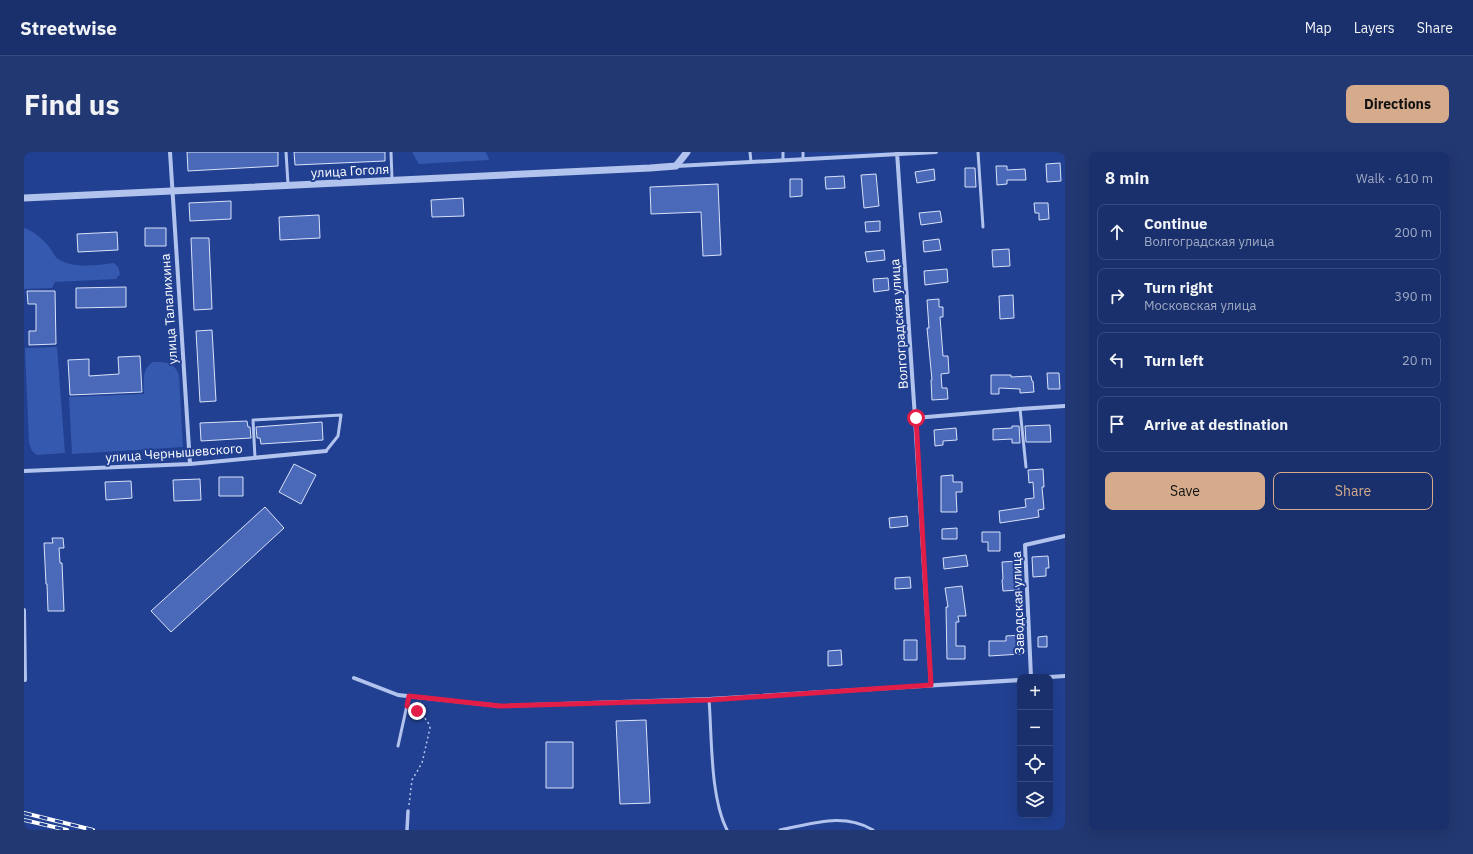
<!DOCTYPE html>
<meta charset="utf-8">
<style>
:root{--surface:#19306d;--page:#223872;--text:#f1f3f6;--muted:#9fa9c2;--line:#374b80;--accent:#d6ab8b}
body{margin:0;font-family:"IBM Plex Sans",sans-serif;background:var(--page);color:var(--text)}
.controls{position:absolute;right:12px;bottom:12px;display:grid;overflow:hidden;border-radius:8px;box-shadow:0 4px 16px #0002}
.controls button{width:36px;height:36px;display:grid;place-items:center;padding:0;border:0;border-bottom:1px solid var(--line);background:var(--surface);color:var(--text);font:20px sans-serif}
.stop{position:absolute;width:12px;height:12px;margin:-9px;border:3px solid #e11d48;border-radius:50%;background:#fff}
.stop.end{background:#e11d48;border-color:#fff;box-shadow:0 1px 4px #0008}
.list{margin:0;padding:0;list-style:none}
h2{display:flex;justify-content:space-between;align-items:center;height:52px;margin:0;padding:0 16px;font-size:17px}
h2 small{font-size:13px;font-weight:400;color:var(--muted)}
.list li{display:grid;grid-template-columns:26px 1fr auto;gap:12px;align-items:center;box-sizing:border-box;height:56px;margin:0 8px 8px;padding:0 8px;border:1px solid var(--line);border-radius:8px}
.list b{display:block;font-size:15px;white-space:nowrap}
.list p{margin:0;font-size:13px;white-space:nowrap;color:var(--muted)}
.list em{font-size:13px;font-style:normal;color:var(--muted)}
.actions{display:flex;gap:8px;padding:12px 16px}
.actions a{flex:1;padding:9px 0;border:1px solid var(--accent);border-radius:8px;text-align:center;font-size:14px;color:var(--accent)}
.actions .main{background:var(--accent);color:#111}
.icon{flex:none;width:22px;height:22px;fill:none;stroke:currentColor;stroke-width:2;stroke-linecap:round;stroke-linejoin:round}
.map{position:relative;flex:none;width:1041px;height:678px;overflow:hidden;border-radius:8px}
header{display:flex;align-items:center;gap:24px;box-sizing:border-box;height:56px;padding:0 20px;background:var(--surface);border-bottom:1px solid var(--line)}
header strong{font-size:19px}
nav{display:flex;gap:22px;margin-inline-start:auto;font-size:14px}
.intro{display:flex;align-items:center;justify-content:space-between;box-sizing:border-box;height:96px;padding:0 24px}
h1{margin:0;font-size:28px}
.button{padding:10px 18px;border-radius:8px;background:var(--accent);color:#111;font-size:14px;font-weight:700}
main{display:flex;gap:24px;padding:0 24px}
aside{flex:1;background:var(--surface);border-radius:8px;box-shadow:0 4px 16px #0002}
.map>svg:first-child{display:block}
.green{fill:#3559ae}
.building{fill:#4a69b8;stroke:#d8e2f9}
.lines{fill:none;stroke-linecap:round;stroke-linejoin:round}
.path{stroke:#b2c3ed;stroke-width:1.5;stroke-dasharray:2 3;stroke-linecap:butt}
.service{stroke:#b2c3ed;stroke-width:3}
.pedestrian{stroke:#b2c3ed;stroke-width:3.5}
.minor{stroke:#b2c3ed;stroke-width:4}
.tertiary{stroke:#b2c3ed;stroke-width:7}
.rail-casing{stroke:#fff;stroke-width:4}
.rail{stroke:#214091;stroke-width:2.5;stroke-dasharray:8;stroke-linecap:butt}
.route{stroke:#e11d48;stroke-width:5}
.labels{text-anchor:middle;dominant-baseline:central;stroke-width:4;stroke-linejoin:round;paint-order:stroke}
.street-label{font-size:13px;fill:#fff;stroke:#214091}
</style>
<header>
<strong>Streetwise</strong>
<nav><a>Map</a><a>Layers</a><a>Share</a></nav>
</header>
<div class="intro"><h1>Find us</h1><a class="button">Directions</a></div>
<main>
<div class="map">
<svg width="1041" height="678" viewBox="0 0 1041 678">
<rect width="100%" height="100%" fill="#214091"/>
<!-- green -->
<path class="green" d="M388,0H461L463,2L465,8L395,12Z
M0,76C8,78 17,86 23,92C27,96 29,103 34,107C50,117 73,113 90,111L94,115L96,122L92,127L31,130L28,136L0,137Z
M33,195L41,301L13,303L8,299L5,291L1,196Z
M129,210C142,210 150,210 155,223L159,295L48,302L45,245L120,242C120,230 117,217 129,210Z"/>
<!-- building -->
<path class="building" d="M163,0H254V14L164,19Z
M270,0H361V9L271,13Z
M1036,11L1037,29L1023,30L1022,12Z
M972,14H983V18L1001,17L1002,28H983V32L973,33Z
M941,16H951L952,35H941Z
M910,17L911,28L893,31L891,20Z
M852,22L855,54L840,56L837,23Z
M820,24L821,36L802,37L801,25Z
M766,27H778V44L766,45Z
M694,32L697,103L679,104L677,60L627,62L626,35Z
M439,46L440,64L408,65L407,48Z
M207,49V67L166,69L165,51Z
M1010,51H1024L1025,67L1015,68V61H1011Z
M916,59L918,70L897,73L895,61Z
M295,63L296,86L256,88L255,65Z
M856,69V79L842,80L841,70Z
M121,76H142V94H121Z
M93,80L94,98L54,100L53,82Z
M167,86H185L188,157L170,158Z
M915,87L917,98L900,100L899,89Z
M985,97L986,114L969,115L968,98Z
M860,98L861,108L843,110L841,100Z
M923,117L924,130L901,133L900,119Z
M864,126L865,138L850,140L849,127Z
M102,135V155L52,156V136Z
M3,139H31L32,192L5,193V179H12V152H4Z
M989,143L990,166L976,167L975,144Z
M915,147V155H919V165H916L919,204H924L925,221L917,222L918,236H923L924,247L908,248L907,228H908L903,176H905L903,148Z
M188,178L192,249L176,250L172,179Z
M116,204L118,240L46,243L44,208L65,207V224L95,222L94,205Z
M1023,221H1035L1036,237H1024Z
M967,223H987V225L1007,224L1008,229H1009L1010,240L996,241V237L975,236V242H967Z
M223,269L224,275H226L227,286L177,289L176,271Z
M298,270L299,288L237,292L236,286H233L232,275Z
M1026,273L1027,290H1002L1001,274Z
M988,274H995L996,291H988V287L969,288V277L988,276Z
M932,276L933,288L919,289V293L911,294L910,278Z
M270,312L292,323L277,352L255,340Z
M1019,317L1020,335H1018L1020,357L1014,358L1015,365L976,371L975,359L1002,355L1001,347L1010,346L1009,330L1005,331L1004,318Z
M929,323V330H938V340H932L933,360H917V324Z
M195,325H219V344H195Z
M176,327L177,348L150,349L149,328Z
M107,329L108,346L82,348L81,330Z
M241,355L260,376L147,480L127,459Z
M883,364L884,374L866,376L865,366Z
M933,376V387H918V377Z
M958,380H976V399H964V390H958Z
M28,386H39L40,396H35L36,411H38L40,459H24L23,432H22L20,391H29Z
M942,403L944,414L920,417L919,406Z
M1024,404L1025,416H1022V424L1009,425L1008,405Z
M994,409L995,419H993L995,438L979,439L978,428L979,427L978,410Z
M886,425L887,436L871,437V426Z
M938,434L942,464H934L935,470H932V494H941V507H923L922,455H924L921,436Z
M997,483V502L965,504V489H982V484Z
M1023,484V495H1014V485Z
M880,488H893V508H880Z
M817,498L818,513L804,514V499Z
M622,568L626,651L596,652L592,569Z
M522,590H549V636H522Z"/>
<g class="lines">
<!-- path -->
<path class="path" d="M385,653L388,628L398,611L406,576C404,567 396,561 388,557"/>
<!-- service -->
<path class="service" d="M262,0L264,32
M367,0L368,28
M726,0L727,10
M759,0V8
M779,0V7
M954,0L959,75
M996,257L1002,315
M231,306L229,268L317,263L314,284L302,299
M685,547C688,585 686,645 703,678
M374,594L385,544
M756,678C788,672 819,660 849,678"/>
<!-- pedestrian -->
<path class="pedestrian" d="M383,678L384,659"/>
<!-- minor -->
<path class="minor" d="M146,0L166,312
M873,0L891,266L907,533
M653,14L912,0
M891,266L996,257L1041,254
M0,319L166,312L302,299
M0,458L1,528
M1007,525L1001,393L1041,384
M1026,525L1041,524
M330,526L374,543L476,554L685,547L996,528"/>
<!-- tertiary -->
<path class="tertiary" d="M0,46L626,16L652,14L663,0"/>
<!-- rail casing -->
<g class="rail-casing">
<path id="rail" d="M0,661L69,678
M0,668L43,678"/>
</g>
<!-- rail -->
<use href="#rail" class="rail"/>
</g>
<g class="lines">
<!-- route -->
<path class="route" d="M393,559L383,554L385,544L476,554L685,548L907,533L892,266"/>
</g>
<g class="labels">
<!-- street labels -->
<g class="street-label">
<text transform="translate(326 19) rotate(-3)">улица Гоголя</text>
<text transform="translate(145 157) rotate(-94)">улица Талалихина</text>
<text transform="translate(875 172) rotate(-94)">Волгоградская улица</text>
<text transform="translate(150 301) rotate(-4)">улица Чернышевского</text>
<text transform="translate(994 451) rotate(-92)">Заводская улица</text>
</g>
</g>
</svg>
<div class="controls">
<button>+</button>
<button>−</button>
<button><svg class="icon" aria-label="locate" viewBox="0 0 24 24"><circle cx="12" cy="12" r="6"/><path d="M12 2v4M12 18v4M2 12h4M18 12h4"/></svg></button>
<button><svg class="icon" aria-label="layers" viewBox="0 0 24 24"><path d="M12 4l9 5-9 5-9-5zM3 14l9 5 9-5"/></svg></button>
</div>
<div class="stop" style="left:892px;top:266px"></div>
<div class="stop end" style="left:393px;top:559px"></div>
</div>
<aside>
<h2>8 min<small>Walk · 610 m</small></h2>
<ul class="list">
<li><svg class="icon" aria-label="ahead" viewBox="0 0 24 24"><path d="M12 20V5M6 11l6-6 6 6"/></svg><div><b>Continue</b><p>Волгоградская улица</p></div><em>200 m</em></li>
<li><svg class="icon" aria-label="right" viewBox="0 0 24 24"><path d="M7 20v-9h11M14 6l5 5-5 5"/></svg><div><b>Turn right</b><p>Московская улица</p></div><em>390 m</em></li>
<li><svg class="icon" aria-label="left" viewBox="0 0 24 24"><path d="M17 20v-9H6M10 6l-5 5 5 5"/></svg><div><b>Turn left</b></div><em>20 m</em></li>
<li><svg class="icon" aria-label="arrive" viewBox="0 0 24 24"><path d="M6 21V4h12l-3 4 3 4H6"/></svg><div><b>Arrive at destination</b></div></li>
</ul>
<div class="actions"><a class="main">Save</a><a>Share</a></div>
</aside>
</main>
